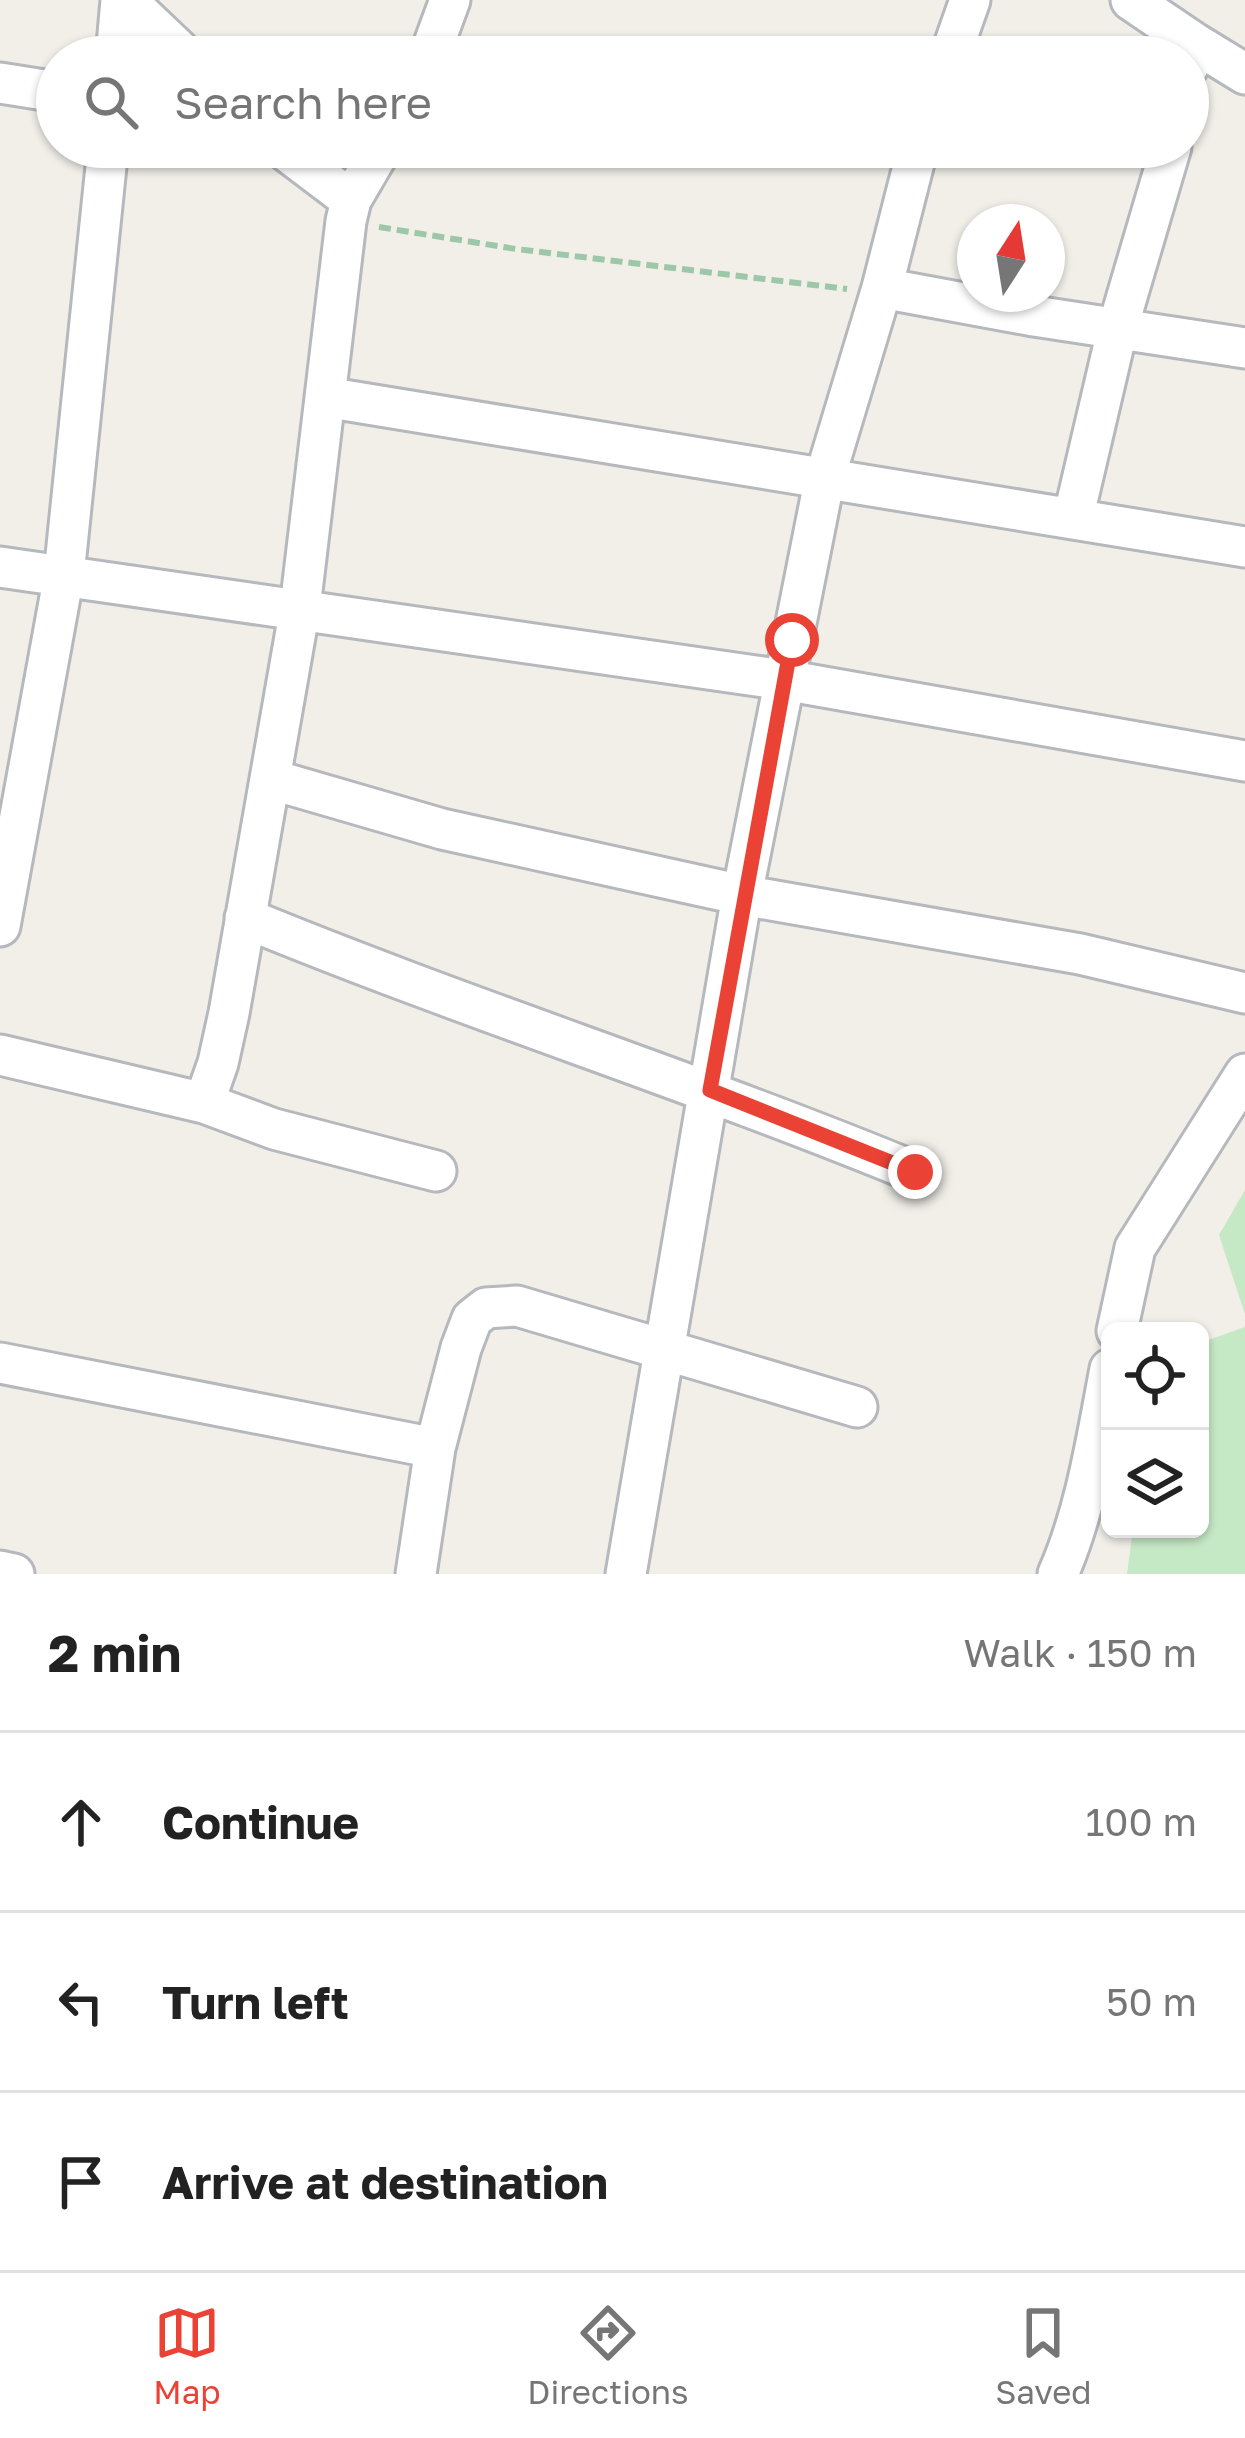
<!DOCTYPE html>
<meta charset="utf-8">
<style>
:root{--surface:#fff;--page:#f6f6f6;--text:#222;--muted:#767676;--line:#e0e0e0;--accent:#ea4335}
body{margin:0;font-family:"Golos Text",sans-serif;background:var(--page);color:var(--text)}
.controls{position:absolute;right:36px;bottom:36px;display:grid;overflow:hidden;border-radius:18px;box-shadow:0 3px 9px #0004}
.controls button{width:108px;height:108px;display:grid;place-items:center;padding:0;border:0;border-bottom:3px solid var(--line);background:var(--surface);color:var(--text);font:60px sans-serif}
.compass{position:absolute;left:957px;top:204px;width:108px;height:108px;border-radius:50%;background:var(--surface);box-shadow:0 3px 9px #0004;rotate:12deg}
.stop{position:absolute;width:36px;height:36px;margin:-27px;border:9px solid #ea4335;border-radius:50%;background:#fff}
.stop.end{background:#ea4335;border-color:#fff;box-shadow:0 3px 12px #0008}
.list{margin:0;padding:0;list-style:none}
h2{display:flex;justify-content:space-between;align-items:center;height:156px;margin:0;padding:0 48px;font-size:51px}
h2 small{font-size:39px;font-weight:400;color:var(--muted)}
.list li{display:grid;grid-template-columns:78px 1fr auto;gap:36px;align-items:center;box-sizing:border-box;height:180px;padding:0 48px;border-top:3px solid var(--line)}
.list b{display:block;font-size:45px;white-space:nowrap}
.list em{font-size:39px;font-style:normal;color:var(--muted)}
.icon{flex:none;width:66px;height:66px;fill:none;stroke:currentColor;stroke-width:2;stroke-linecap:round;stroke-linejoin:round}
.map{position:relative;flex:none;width:1245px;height:1574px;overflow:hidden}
.search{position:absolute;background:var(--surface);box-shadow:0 3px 9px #0004;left:36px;right:36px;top:36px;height:132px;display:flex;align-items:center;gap:30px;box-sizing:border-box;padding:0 42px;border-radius:66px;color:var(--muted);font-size:45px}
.sheet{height:696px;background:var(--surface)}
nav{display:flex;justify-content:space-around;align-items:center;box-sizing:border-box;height:168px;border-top:3px solid var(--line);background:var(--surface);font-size:33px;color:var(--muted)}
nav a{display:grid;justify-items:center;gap:6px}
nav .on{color:var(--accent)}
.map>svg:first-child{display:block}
.green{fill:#c5e8c5}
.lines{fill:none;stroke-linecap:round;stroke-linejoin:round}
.minor-casing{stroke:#b5b8bc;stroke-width:45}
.path{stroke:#9cc7a9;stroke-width:6;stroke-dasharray:12 6;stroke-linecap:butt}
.minor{stroke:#fff;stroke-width:39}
.route{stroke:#ea4335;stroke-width:15}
</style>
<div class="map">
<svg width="1245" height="1574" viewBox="0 0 1245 1574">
<rect width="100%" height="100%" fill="#f1efe8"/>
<!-- green -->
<path class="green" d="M1245,1190V1314L1219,1235Z
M1245,1327V1574H1127L1133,1529H1200V1343Z"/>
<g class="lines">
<!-- minor casing -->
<g class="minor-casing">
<path id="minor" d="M126,0L186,57
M1131,0L1193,42L1188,67
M1193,42L1245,74
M116,57L121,0
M429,57L450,0
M950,57L970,0
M0,83L57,92
M281,147L351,200
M882,288L1034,316L1245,348
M325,397L1245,547
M1073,519L1118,327L1171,147
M0,567L784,680L1245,761
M270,779L442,829L742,895L1080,954L1245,993
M245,918C466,1009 694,1081 915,1172
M0,926L64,575L108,147
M0,1055L204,1103L218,1063L229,1013L300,608L346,221L351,200L382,147
M204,1103L274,1129L436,1171
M1117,1331L1135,1248L1245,1074
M0,1363L435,1448
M0,1571L14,1574
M416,1574L435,1448L461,1348L472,1319L486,1308L517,1306L857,1407
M626,1574L742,895L825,477L882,288L918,147
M1058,1574C1086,1511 1097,1437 1110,1369"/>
</g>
<!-- path -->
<path class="path" d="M379,227L516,249L847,289"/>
<!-- minor -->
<use href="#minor" class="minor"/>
</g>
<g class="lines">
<!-- route -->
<path class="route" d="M792,640L710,1090L915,1172"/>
</g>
</svg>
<div class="controls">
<button><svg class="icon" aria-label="locate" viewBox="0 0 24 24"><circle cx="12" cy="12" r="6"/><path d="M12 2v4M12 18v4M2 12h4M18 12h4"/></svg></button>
<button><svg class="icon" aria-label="layers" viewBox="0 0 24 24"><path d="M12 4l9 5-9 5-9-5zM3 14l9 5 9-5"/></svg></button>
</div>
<svg class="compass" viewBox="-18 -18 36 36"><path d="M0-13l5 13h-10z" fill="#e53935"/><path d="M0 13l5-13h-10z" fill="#767676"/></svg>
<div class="stop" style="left:792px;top:640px"></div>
<div class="stop end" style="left:915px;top:1172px"></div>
<div class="search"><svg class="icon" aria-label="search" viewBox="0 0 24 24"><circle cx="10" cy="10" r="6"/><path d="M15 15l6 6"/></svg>Search here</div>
</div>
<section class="sheet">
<h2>2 min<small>Walk · 150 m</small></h2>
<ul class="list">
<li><svg class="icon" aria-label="ahead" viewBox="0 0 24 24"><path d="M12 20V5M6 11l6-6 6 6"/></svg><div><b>Continue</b></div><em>100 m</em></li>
<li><svg class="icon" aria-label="left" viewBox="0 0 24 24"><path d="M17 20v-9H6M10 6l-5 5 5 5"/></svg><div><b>Turn left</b></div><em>50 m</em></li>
<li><svg class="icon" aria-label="arrive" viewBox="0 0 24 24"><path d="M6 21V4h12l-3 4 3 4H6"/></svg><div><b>Arrive at destination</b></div></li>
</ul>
</section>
<nav>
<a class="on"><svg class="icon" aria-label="map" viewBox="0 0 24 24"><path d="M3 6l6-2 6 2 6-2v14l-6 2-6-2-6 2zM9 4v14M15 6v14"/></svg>Map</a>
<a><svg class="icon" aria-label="directions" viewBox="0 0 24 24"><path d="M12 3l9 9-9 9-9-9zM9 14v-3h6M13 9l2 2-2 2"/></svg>Directions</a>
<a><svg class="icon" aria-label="saved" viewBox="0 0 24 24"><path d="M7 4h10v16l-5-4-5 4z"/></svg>Saved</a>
</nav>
